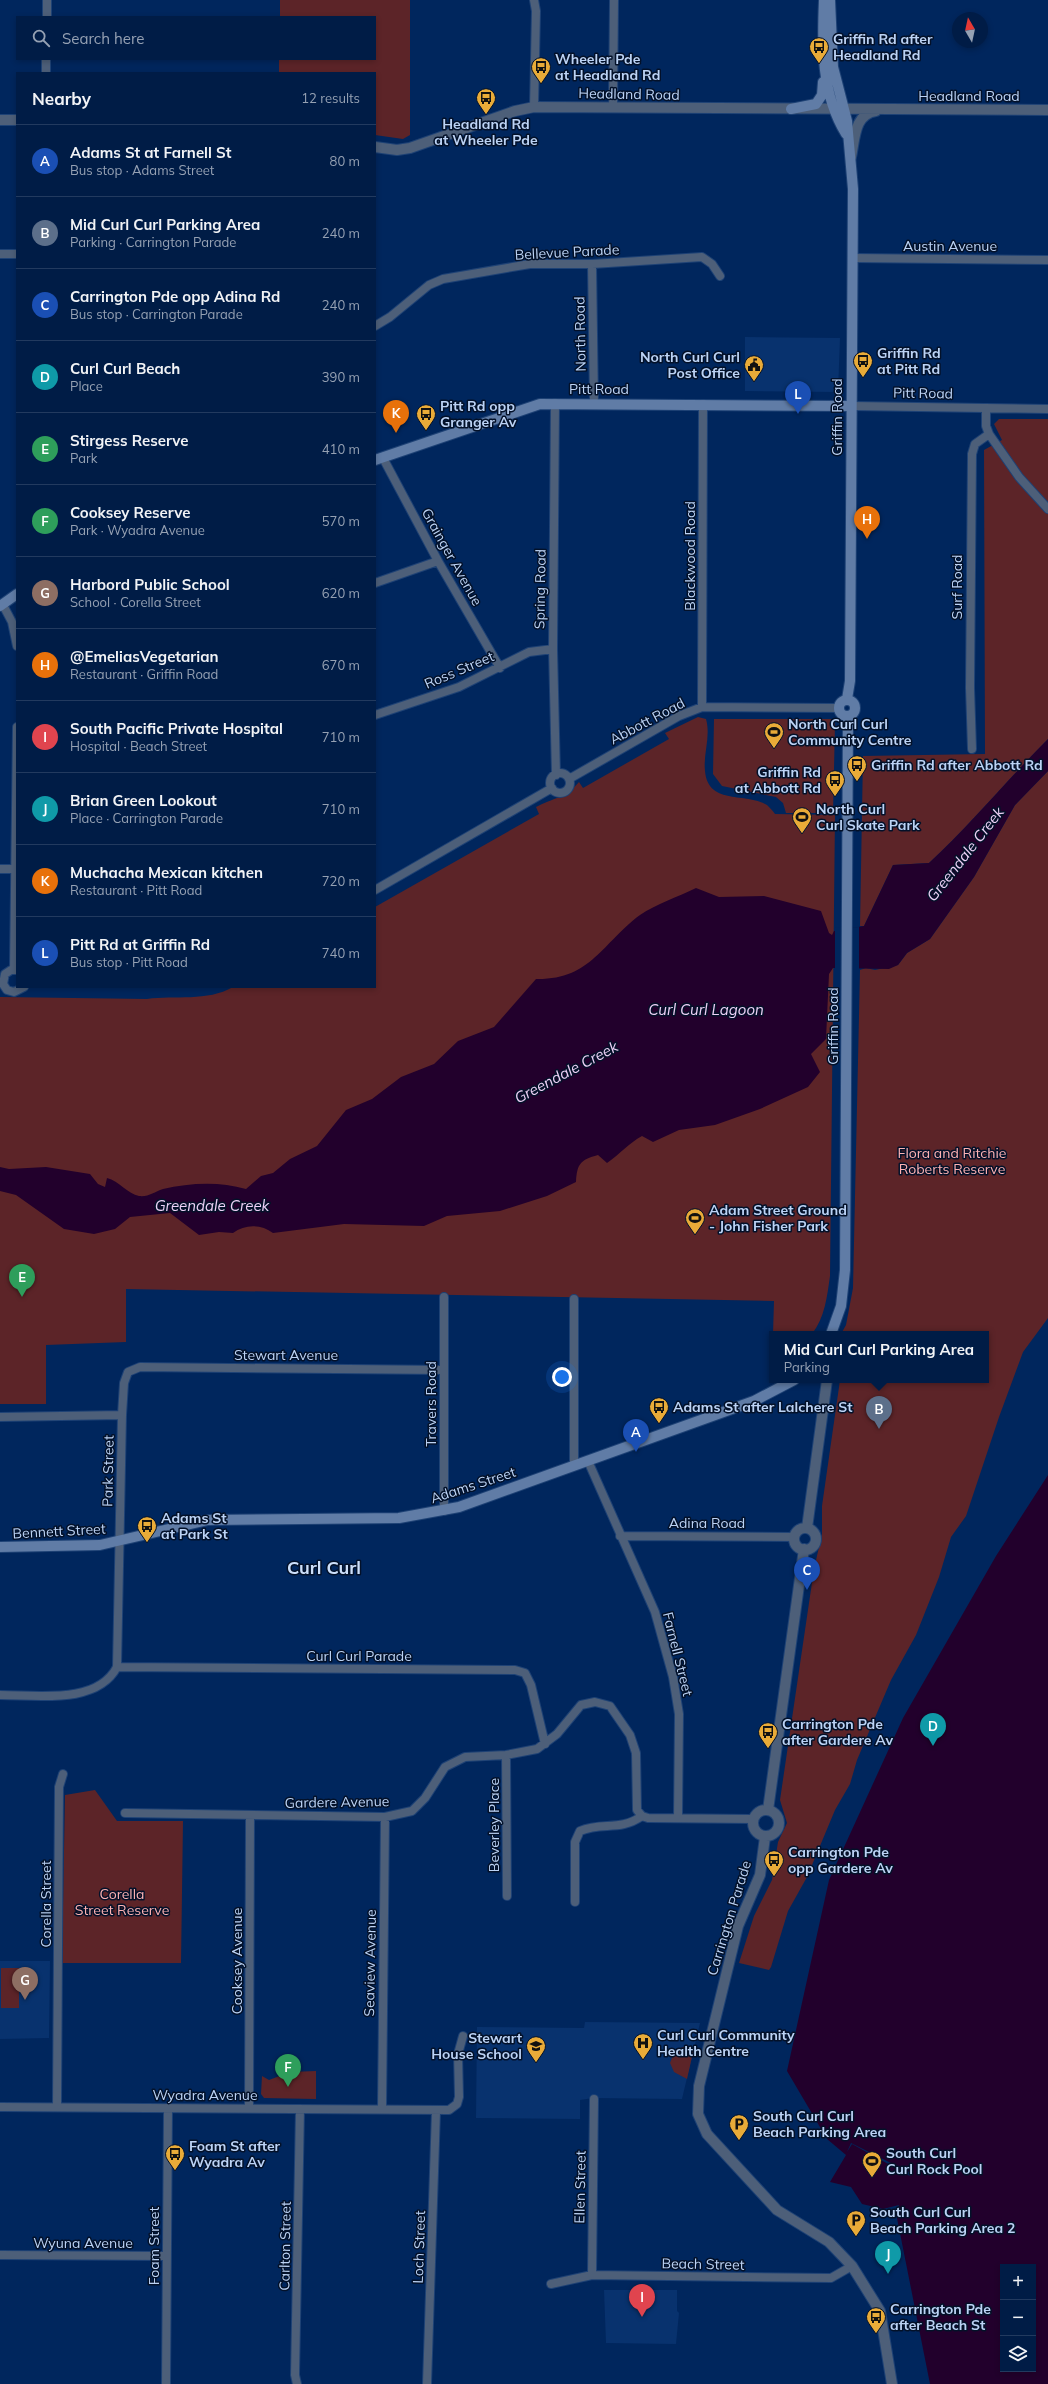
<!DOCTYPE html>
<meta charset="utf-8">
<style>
:root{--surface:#001c46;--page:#0a254d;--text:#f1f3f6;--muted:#95a1b3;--line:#223a5f;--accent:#b45309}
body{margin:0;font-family:Mulish,sans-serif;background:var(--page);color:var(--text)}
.controls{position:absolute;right:12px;bottom:12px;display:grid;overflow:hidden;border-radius:0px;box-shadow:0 2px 6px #0003}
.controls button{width:36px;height:36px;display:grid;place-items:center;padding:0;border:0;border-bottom:1px solid var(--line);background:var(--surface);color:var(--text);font:20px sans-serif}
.compass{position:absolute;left:952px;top:12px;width:36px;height:36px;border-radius:50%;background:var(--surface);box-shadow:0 2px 6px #0003;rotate:351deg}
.you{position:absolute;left:562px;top:1377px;width:14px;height:14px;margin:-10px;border:3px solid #fff;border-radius:50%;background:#1a73e8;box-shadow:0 0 0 6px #1a73e833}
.badge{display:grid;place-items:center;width:26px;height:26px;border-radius:50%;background:var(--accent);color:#fff;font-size:13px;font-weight:700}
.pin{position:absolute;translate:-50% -33px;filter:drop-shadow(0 1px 2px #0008)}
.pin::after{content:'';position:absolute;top:21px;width:14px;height:12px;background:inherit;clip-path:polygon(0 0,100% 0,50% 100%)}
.popup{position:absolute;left:769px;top:1331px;width:220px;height:52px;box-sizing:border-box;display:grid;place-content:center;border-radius:0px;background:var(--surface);filter:drop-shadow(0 1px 3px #0005);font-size:13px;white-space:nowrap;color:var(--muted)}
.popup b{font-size:15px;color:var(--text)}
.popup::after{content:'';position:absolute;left:50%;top:100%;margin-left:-8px;border:8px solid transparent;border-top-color:var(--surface)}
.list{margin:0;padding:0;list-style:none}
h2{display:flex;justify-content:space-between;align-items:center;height:52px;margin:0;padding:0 16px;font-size:17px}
h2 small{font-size:13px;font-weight:400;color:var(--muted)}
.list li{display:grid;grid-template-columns:26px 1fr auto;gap:12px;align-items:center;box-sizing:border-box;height:72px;padding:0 16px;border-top:1px solid var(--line)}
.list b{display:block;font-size:15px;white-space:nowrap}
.list p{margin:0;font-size:13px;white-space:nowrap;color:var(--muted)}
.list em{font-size:13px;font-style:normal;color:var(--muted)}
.icon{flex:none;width:22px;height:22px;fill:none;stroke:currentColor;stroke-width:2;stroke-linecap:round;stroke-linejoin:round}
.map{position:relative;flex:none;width:1048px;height:2384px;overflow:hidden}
.search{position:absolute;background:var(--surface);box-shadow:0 2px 6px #0003;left:16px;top:16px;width:360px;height:44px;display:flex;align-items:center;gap:10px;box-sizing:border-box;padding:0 14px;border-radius:0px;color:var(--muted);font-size:15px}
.panel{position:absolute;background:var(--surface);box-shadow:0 2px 6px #0003;left:16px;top:72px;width:360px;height:916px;border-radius:0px}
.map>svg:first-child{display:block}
.built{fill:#08326e}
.green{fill:#5c2428}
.water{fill:#22002c;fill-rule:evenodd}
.pier{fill:#00265d}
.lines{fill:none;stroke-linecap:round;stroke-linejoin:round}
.minor-casing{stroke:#1e4275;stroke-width:10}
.tertiary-casing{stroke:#1e4275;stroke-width:12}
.secondary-casing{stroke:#1e4275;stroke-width:12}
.minor{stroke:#4d5f79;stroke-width:8}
.tertiary{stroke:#4d5f79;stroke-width:10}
.secondary{stroke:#607ca6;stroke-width:10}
.labels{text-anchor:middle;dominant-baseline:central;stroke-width:3;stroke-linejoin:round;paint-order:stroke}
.poi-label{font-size:14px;font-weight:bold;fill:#bcd3f5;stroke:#031129;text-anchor:start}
.street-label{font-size:14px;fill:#bcd3f5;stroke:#031129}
.park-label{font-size:14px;fill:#feb2b3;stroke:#031129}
.water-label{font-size:15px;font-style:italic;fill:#eed1f7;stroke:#031129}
.district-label{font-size:18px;font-weight:bold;fill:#ccdffa;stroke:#031129}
</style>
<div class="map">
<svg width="1048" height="2384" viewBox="0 0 1048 2384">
<rect width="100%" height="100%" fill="#00265d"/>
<!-- built -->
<path class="built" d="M745,337L840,338L838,392L745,391Z
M0,1961H50L49,2038L0,2039Z
M585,2022L700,2023L682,2099L593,2098L580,2100V2119L476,2118L477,2027L584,2028Z
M604,2290H677V2311L679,2313L676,2344L606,2343Z"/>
<!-- green -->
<path class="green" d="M280,0H410V135L403,139L375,135V73H279V59H375V17H280Z
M999,419H1048V739C1007,780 971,824 929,863L893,865L864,926H860L863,756L985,754L984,450L1002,440L994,424Z
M698,717L706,719C711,737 703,753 705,771C708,806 747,792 767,805C770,808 773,811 775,814L835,815L830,1276C827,1297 825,1317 812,1334H773L774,1301L126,1289V1342L46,1345V1404H0V997L147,999C175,995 207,1002 233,987H375V907L539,814L536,807C553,798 566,798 579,782L583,788L669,739L665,733Z
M714,719H831L835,724L833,813H786L783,803L776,797L722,786L713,774Z
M1048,771V1318L1023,1352L999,1417L966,1516L951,1537L939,1577L916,1635L891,1680L857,1760L850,1784L835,1810L807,1877L788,1911L771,1967L769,1970L739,1963L754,1916L772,1880L778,1842L787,1823L780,1800L814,1569L822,1534V1506L840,1380H986V1334H841L846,1325L853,1288L860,970L866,968L875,970L898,965L907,953L930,939L974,877L1015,805Z
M95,1790L117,1821H183L181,1963H62L65,1795Z
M1,1968H19V2008H1Z
M683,2047L694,2048L687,2079L674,2072L670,2063L674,2053Z
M316,2071V2099L264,2098L261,2094L262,2076L269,2080L290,2072Z"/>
<!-- water -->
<path class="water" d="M1048,739V771L1015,805L974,877L930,939L907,953L898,965L889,969L833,968L829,974L826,1039L811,1054L820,1072L808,1087L760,1109L715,1125L679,1130L653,1142L642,1136C629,1143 620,1154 607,1163L598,1155C580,1160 577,1164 576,1182L547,1196L500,1211L447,1216L424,1226L344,1224L273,1233C261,1224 245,1224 233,1233L219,1232L199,1235L170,1213L130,1217L115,1229L94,1234L64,1229L16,1195L0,1191V1167L9,1169L46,1167L90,1174L98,1184L105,1187L107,1178C119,1181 128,1194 139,1196C149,1197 154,1192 163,1189C189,1183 219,1181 246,1189L261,1176L273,1173L290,1159L317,1146L346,1110L372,1099L401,1077L434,1064L458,1041L494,1027L536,979C591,980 602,943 640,915C656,904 678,897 696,888L719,897L764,896L821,911L829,933L832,935L834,931L864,926L893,865L929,863C971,824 1007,780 1048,739Z
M1048,1475V2384H930L896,2213L899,2205L883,2209L862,2204L851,2187L830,2182L846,2155L827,2139L787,2071L829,1880L903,1718L996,1556ZM851,2143L911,2173L910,2176L852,2144L847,2152ZM1003,2267H1033V2369H1003Z"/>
<!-- pier -->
<path class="pier" d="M859,927V970H835V928Z"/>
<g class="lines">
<!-- minor casing -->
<g class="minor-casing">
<path id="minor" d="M47,17V0
M46,73V59
M534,107L536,11L534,0
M613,108L614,0
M0,254H17
M853,258L1048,260
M592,264L594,403
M375,326L390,317L429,285L443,279L530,264H592L702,257L712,264L720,276
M555,403L553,649L556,775
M851,406L1048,409
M986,408V426L989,434L1019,477L1048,509
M383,458L438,561L500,668
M375,583L438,561
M3,605L12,622L17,646
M702,707L703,404
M375,715L459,687L529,652L553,649
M972,749L970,688L972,454L975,444L989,434
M550 783a10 10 0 1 1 20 0a10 10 0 1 1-20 0Z
M569,779L679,716L702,707L838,708
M0,869H16
M375,890L552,788
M14,970L17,727
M17,970H11L5,974L3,984L7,990L14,992L24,987
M0,1417L122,1415
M588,1461L655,1612L673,1677L679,1714L678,1818
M574,1466V1299
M444,1511V1297
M620,1536L795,1537
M117,1667L515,1670L525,1673L531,1685L545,1744
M0,1695C37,1695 97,1705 117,1667L122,1415L124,1383L128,1372L140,1367L444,1370
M506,1755L507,1896
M125,1813L385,1817L412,1811L425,1798L445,1767L465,1757L506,1755L537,1749L557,1734L581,1705L595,1702L610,1706L630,1735L636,1753L637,1810L642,1816L648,1818L753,1819
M575,1902V1842L580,1831C603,1821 619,1832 642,1816
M0,2107L449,2110L457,2104L459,2097L458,2054L463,2036
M57,2107L59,1787L63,1774
M249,2107L250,1815
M382,2109L385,1817
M0,2255L166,2256
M592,2275L594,2099
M551,2284L592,2275L831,2278L852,2266
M166,2384L168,2108
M297,2384L295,2375L300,2109
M427,2384L436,2111"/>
</g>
<!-- tertiary casing -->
<g class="tertiary-casing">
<path id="tertiary" d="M0,120H17
M375,147L397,150L410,148L515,111L534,107L1048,110
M851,157C855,139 854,114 876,111
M807,1528L827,1380
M794 1539a11 11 0 1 1 22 0a11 11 0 1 1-22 0Z
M753 1823a13 13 0 1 1 26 0a13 13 0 1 1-26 0Z
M768,1810L804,1549
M765,1837L760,1875L738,1926L699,2086L698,2114L707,2134L777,2210L829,2242L852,2266L880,2311L892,2384"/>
</g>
<!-- secondary casing -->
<g class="secondary-casing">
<path id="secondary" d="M824,0C822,47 821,93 846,134
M830,0L833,67L847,121L853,189L850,681L847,699
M791,109L816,104L822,95L823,82
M375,460L540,404L851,406
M0,606L17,594
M839 708a8 8 0 1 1 16 0a8 8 0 1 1-16 0Z
M831,1334L841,1306L845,1270L848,716
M0,1547L100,1545L208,1520L399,1518L459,1507L754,1401L794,1380"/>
</g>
<!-- minor -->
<use href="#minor" class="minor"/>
<!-- tertiary -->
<use href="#tertiary" class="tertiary"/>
<!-- secondary -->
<use href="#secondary" class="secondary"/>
</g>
<!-- icons -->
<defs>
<g id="bus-pin" transform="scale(1)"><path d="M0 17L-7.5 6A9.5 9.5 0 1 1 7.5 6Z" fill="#e9ab38" stroke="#031129"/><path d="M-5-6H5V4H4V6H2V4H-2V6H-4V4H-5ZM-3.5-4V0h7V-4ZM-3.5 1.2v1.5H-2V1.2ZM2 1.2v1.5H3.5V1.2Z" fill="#111"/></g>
<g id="civic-pin" transform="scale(1)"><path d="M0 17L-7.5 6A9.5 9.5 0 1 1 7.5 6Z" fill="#e9ab38" stroke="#031129"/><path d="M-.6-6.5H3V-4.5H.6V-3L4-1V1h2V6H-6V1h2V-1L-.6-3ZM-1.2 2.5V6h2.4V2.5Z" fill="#111"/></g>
<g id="stadium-pin" transform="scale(1)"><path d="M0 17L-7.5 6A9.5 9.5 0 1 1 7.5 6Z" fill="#e9ab38" stroke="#031129"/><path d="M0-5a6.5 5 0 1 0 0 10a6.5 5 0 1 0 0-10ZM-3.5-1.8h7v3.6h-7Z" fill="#111"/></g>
<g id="hospital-pin" transform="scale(1)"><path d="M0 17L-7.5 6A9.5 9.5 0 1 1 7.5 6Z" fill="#e9ab38" stroke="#031129"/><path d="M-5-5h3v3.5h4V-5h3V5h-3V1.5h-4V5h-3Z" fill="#111"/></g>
<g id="school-pin" transform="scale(1)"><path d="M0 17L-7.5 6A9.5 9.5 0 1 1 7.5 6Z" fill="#e9ab38" stroke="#031129"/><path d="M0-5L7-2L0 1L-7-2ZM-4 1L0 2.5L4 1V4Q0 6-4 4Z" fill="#111"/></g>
<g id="parking-pin" transform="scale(1)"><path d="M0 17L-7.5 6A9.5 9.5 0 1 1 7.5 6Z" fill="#e9ab38" stroke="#031129"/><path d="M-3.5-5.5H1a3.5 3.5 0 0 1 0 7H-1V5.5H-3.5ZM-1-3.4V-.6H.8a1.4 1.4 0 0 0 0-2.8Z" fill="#111"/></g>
</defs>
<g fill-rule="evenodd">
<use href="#bus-pin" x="819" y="47"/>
<use href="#bus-pin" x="541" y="67"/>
<use href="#bus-pin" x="486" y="98"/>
<use href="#bus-pin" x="863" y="361"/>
<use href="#civic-pin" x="754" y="365"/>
<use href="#bus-pin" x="426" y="414"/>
<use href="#stadium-pin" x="774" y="732"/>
<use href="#bus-pin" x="857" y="765"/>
<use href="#bus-pin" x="835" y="780"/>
<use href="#stadium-pin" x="802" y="817"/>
<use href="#stadium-pin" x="695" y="1218"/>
<use href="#bus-pin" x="659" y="1407"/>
<use href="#bus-pin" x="147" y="1526"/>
<use href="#bus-pin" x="768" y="1732"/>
<use href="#bus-pin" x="774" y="1860"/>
<use href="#hospital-pin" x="643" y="2043"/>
<use href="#school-pin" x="536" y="2046"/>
<use href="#parking-pin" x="739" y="2124"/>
<use href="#bus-pin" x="175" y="2154"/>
<use href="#stadium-pin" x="872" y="2161"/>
<use href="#parking-pin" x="856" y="2220"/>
<use href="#bus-pin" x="876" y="2317"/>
</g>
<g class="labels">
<!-- poi labels -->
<g class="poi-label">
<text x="833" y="39">Griffin Rd after<tspan x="833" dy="16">Headland Rd</tspan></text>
<text x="555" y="59">Wheeler Pde<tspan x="555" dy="16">at Headland Rd</tspan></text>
<text x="486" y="124" text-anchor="middle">Headland Rd<tspan x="486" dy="16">at Wheeler Pde</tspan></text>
<text x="877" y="353">Griffin Rd<tspan x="877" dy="16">at Pitt Rd</tspan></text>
<text x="740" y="357" text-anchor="end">North Curl Curl<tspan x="740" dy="16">Post Office</tspan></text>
<text x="440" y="406">Pitt Rd opp<tspan x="440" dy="16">Granger Av</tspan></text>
<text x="788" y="724">North Curl Curl<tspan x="788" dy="16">Community Centre</tspan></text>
<text x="871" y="765">Griffin Rd after Abbott Rd</text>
<text x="821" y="772" text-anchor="end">Griffin Rd<tspan x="821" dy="16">at Abbott Rd</tspan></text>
<text x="816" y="809">North Curl<tspan x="816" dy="16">Curl Skate Park</tspan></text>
<text x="709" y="1210">Adam Street Ground<tspan x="709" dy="16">- John Fisher Park</tspan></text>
<text x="673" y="1407">Adams St after Lalchere St</text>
<text x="161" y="1518">Adams St<tspan x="161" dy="16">at Park St</tspan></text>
<text x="782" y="1724">Carrington Pde<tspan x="782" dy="16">after Gardere Av</tspan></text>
<text x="788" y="1852">Carrington Pde<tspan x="788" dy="16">opp Gardere Av</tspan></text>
<text x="657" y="2035">Curl Curl Community<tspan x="657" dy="16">Health Centre</tspan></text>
<text x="522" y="2038" text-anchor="end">Stewart<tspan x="522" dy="16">House School</tspan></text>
<text x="753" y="2116">South Curl Curl<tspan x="753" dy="16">Beach Parking Area</tspan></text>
<text x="189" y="2146">Foam St after<tspan x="189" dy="16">Wyadra Av</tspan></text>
<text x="886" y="2153">South Curl<tspan x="886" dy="16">Curl Rock Pool</tspan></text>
<text x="870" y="2212">South Curl Curl<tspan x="870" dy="16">Beach Parking Area 2</tspan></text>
<text x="890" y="2309">Carrington Pde<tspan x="890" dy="16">after Beach St</tspan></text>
</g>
<!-- street labels -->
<g class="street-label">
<text transform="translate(629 94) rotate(1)">Headland Road</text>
<text x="969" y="96">Headland Road</text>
<text x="950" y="246">Austin Avenue</text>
<text transform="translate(567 252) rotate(-3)">Bellevue Parade</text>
<text transform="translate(580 334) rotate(-91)">North Road</text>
<text x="599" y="389">Pitt Road</text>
<text transform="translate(923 393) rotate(1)">Pitt Road</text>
<text transform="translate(837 417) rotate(-90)">Griffin Road</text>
<text transform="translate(690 556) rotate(-90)">Blackwood Road</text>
<text transform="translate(452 557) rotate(61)">Grainger Avenue</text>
<text transform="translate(957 587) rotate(-90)">Surf Road</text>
<text transform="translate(540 589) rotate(-89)">Spring Road</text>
<text transform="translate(459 670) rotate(-23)">Ross Street</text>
<text transform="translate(647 721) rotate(-28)">Abbott Road</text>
<text transform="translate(833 1026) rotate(-90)">Griffin Road</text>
<text x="286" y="1355">Stewart Avenue</text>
<text transform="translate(431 1404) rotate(-90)">Travers Road</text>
<text transform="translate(108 1471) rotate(-89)">Park Street</text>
<text transform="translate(473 1485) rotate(-18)">Adams Street</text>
<text x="707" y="1523">Adina Road</text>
<text transform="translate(59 1531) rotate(-3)">Bennett Street</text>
<text transform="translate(678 1654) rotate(76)">Farnell Street</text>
<text x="359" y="1656">Curl Curl Parade</text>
<text transform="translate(337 1802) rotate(-1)">Gardere Avenue</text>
<text transform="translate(494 1825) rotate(-90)">Beverley Place</text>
<text transform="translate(46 1904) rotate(-90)">Corella Street</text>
<text transform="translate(729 1918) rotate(-73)">Carrington Parade</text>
<text transform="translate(237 1961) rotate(-90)">Cooksey Avenue</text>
<text transform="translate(370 1963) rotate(-89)">Seaview Avenue</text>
<text x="205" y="2095">Wyadra Avenue</text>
<text transform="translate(580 2187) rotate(-89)">Ellen Street</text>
<text x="83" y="2243">Wyuna Avenue</text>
<text transform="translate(154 2246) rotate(-90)">Foam Street</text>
<text transform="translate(285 2246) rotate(-89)">Carlton Street</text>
<text transform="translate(419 2247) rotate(-88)">Loch Street</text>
<text transform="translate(703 2264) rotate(1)">Beach Street</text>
</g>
<!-- park labels -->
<g class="park-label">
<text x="952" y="1153">Flora and Ritchie<tspan x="952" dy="16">Roberts Reserve</tspan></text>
<text x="122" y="1894">Corella<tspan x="122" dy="16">Street Reserve</tspan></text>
</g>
<!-- water labels -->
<g class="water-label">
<text transform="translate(965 854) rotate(-52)">Greendale Creek</text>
<text x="706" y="1009">Curl Curl Lagoon</text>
<text transform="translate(566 1072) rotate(-28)">Greendale Creek</text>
<text x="212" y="1205">Greendale Creek</text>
</g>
<!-- district labels -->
<g class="district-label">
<text x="324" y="1567">Curl Curl</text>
</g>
</g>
</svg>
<div class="controls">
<button>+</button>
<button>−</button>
<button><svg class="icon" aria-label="layers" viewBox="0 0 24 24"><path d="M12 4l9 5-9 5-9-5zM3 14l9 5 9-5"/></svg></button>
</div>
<svg class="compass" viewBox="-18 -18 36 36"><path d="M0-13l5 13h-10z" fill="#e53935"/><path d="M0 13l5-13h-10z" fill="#95a1b3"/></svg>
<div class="you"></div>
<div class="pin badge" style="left:636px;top:1452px;background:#1a4fb4">A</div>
<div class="pin badge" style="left:879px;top:1429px;background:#5c6f8a">B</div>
<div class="popup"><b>Mid Curl Curl Parking Area</b>Parking</div>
<div class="pin badge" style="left:807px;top:1590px;background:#1a4fb4">C</div>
<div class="pin badge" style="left:933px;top:1746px;background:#0f9aa8">D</div>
<div class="pin badge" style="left:22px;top:1297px;background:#2e9e5b">E</div>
<div class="pin badge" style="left:288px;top:2087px;background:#2e9e5b">F</div>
<div class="pin badge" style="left:25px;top:2000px;background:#8d6e63">G</div>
<div class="pin badge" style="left:867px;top:539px;background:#e8710a">H</div>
<div class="pin badge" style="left:642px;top:2317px;background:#e0444e">I</div>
<div class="pin badge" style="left:888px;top:2274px;background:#0f9aa8">J</div>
<div class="pin badge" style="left:396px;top:433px;background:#e8710a">K</div>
<div class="pin badge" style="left:798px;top:414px;background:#1a4fb4">L</div>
<div class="search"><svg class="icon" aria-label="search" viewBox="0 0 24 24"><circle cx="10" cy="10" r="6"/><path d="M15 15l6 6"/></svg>Search here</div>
<section class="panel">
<h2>Nearby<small>12 results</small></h2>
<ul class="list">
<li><span class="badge" style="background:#1a4fb4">A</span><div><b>Adams St at Farnell St</b><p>Bus stop · Adams Street</p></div><em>80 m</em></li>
<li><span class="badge" style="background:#5c6f8a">B</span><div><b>Mid Curl Curl Parking Area</b><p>Parking · Carrington Parade</p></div><em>240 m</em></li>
<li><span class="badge" style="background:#1a4fb4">C</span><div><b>Carrington Pde opp Adina Rd</b><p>Bus stop · Carrington Parade</p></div><em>240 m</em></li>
<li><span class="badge" style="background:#0f9aa8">D</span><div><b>Curl Curl Beach</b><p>Place</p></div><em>390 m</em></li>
<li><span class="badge" style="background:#2e9e5b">E</span><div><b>Stirgess Reserve</b><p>Park</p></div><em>410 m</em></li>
<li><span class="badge" style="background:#2e9e5b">F</span><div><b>Cooksey Reserve</b><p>Park · Wyadra Avenue</p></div><em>570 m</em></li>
<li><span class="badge" style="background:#8d6e63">G</span><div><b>Harbord Public School</b><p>School · Corella Street</p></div><em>620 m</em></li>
<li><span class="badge" style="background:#e8710a">H</span><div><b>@EmeliasVegetarian</b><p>Restaurant · Griffin Road</p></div><em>670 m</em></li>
<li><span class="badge" style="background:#e0444e">I</span><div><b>South Pacific Private Hospital</b><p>Hospital · Beach Street</p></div><em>710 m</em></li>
<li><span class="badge" style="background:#0f9aa8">J</span><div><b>Brian Green Lookout</b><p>Place · Carrington Parade</p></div><em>710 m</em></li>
<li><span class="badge" style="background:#e8710a">K</span><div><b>Muchacha Mexican kitchen</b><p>Restaurant · Pitt Road</p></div><em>720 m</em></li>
<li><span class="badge" style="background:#1a4fb4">L</span><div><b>Pitt Rd at Griffin Rd</b><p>Bus stop · Pitt Road</p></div><em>740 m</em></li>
</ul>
</section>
</div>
